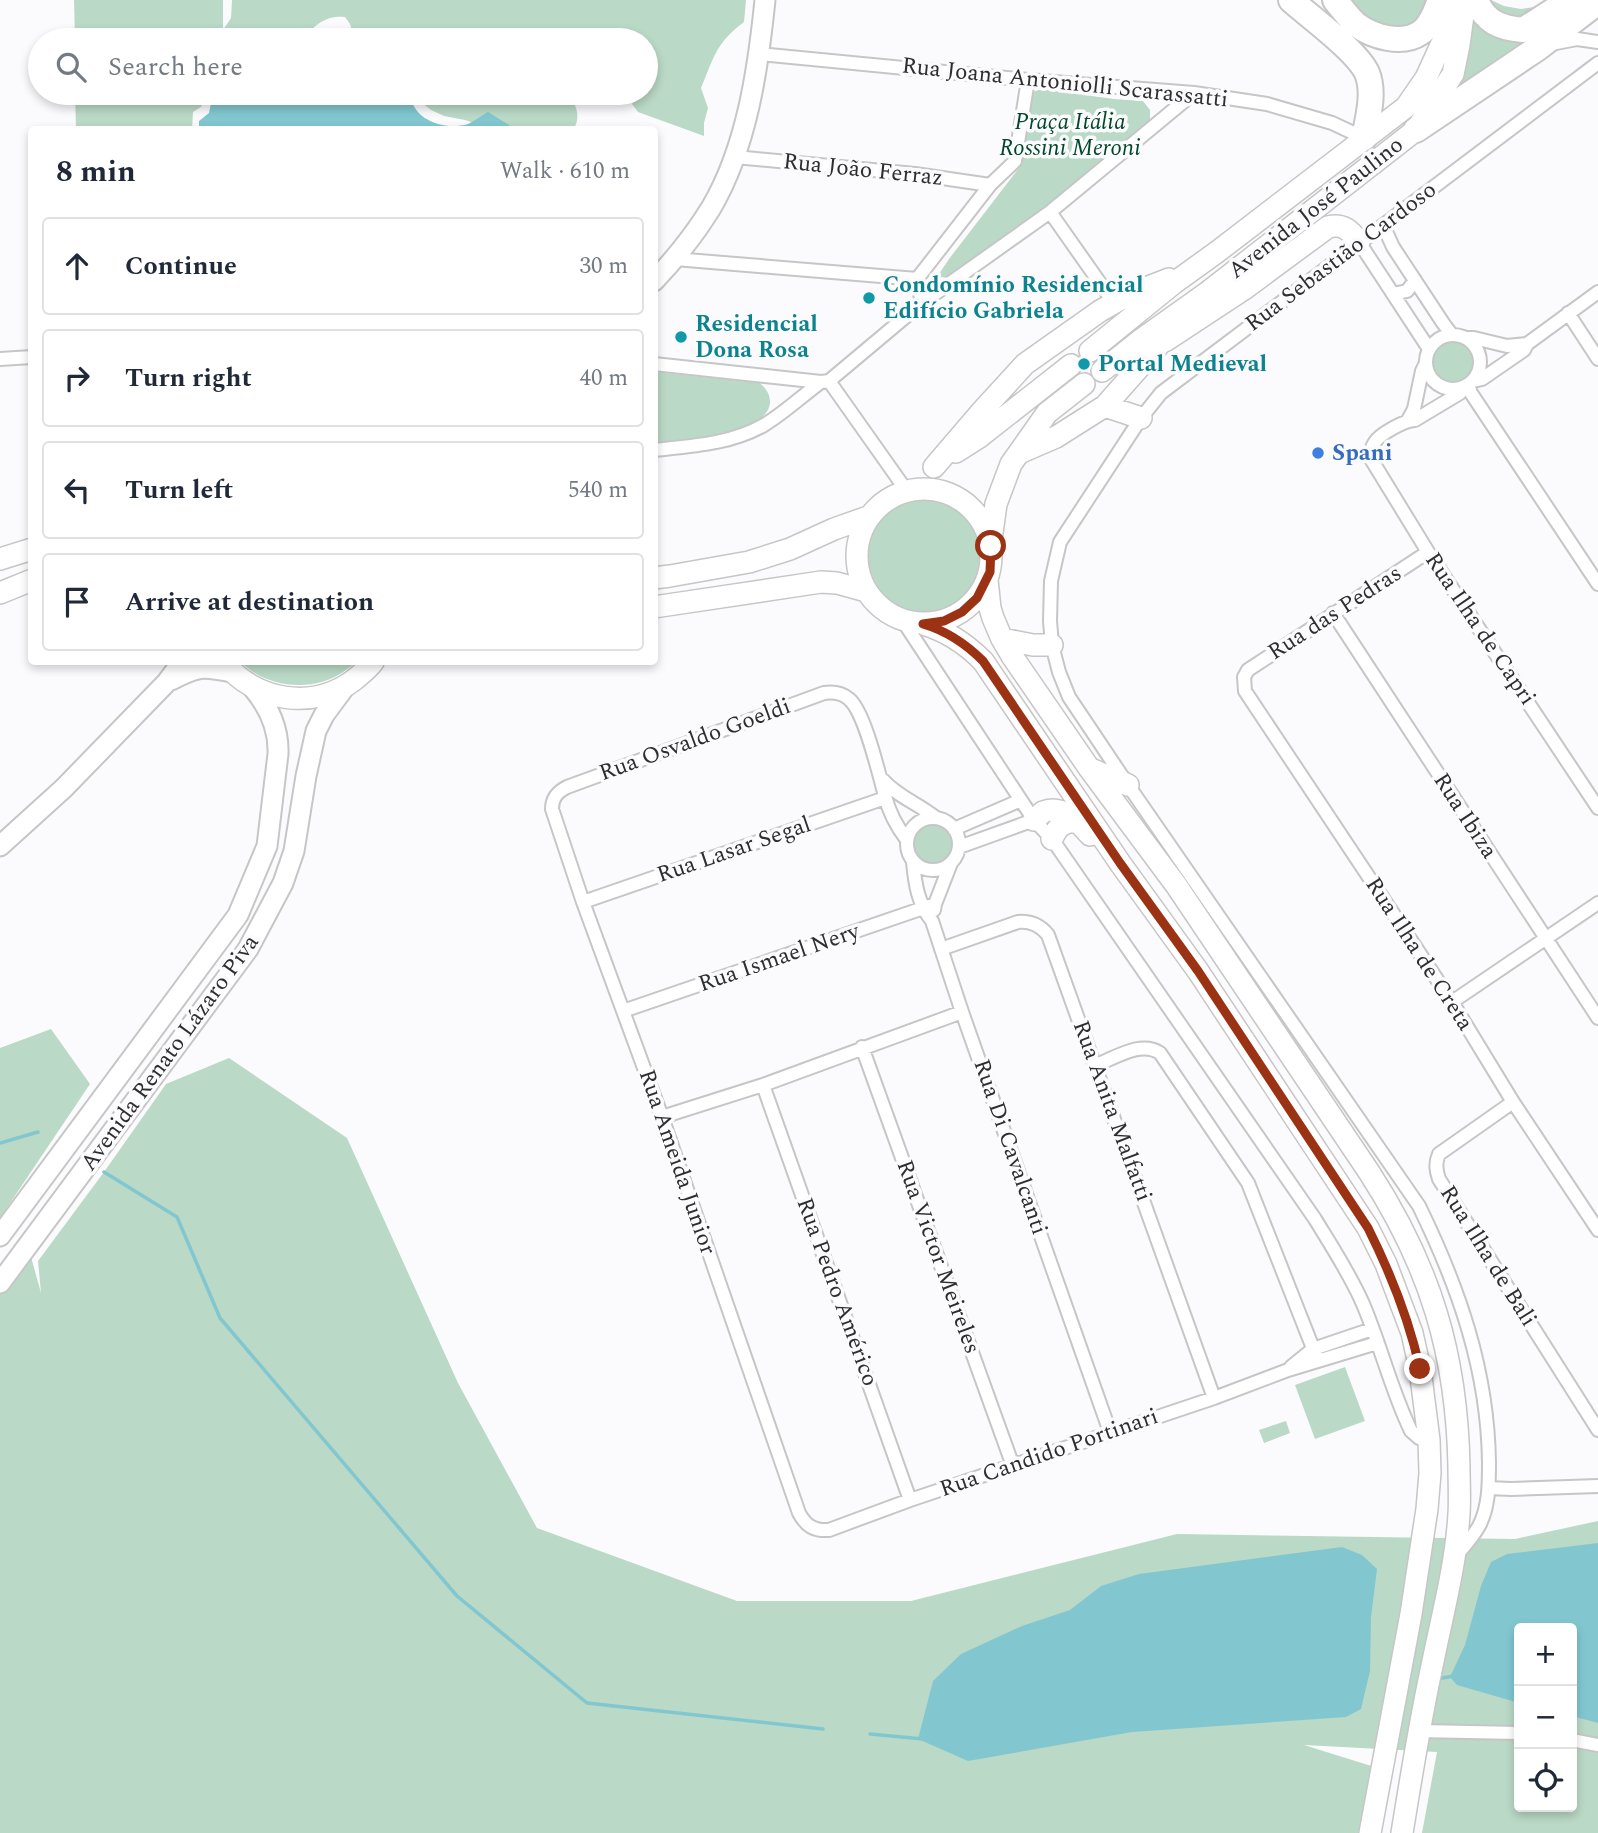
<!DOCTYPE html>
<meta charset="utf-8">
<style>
:root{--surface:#fff;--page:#f2f2f3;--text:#1f2937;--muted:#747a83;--line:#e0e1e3}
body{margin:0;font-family:Spectral,serif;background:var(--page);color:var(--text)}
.controls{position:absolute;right:21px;bottom:21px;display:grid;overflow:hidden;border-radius:7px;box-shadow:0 4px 10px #0003}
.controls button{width:63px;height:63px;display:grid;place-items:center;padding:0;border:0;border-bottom:2px solid var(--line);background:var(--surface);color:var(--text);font:35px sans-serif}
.stop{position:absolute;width:21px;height:21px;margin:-16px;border:5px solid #9a3213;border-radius:50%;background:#fff}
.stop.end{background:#9a3213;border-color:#fff;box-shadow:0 2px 7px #0008}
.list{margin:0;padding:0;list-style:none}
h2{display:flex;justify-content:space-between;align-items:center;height:91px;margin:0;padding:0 28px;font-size:30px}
h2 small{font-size:23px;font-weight:400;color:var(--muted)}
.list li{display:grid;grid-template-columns:46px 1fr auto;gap:21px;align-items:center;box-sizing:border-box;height:98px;margin:0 14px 14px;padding:0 14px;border:2px solid var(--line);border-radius:7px}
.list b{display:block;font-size:26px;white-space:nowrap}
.list em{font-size:23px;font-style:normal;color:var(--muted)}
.icon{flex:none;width:38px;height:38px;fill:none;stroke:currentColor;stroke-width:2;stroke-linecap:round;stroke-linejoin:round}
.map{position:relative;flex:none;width:1598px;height:1833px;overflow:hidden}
.search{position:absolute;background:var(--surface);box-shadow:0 4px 10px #0003;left:28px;top:28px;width:630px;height:77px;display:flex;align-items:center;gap:18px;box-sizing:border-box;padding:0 24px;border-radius:38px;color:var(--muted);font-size:26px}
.panel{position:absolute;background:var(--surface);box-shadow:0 4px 10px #0003;left:28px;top:126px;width:630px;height:539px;border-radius:7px}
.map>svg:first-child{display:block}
.green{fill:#bad9c6;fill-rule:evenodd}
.water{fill:#82c7d0}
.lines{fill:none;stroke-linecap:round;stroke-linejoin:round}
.stream{stroke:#82c7d0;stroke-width:3.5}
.street-casing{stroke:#c6c6c7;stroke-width:16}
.secondary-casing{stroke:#c6c6c7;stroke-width:23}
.primary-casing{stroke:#c6c6c7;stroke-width:24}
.highway-casing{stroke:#c6c6c7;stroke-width:28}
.street{stroke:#fff;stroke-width:12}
.secondary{stroke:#fff;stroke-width:19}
.primary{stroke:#fff;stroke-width:21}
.highway{stroke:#fff;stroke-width:24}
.route{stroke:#9a3213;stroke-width:9}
.culture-dot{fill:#0f9aa8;stroke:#fbfbfd;stroke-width:2.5}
.shop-dot{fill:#3f7fe0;stroke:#fbfbfd;stroke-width:2.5}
.labels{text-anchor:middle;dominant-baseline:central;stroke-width:7;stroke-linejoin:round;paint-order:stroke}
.street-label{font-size:23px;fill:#2d2e2e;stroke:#fbfbfd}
.park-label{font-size:23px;font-style:italic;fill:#02472a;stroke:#fbfbfd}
.culture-label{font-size:23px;font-weight:bold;fill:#0d838f;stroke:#fbfbfd;text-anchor:start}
.shop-label{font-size:23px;font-weight:bold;fill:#366cbe;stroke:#fbfbfd;text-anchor:start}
</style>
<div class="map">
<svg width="1598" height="1833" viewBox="0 0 1598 1833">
<rect width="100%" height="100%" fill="#fbfbfd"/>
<!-- green -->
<path class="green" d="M74,0H223V30L231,18L232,0H746L744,22C716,43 714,57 701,88L708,108L704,123V136L638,112L632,104L637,96L635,93H646V40H355L350,24L345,17C325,15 314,26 302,40H75Z
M1346,0H1432L1427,13L1409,28L1379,30Z
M1470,0H1491L1504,6L1521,9L1583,0L1440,107Z
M1041,89L1114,99L1143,101L1150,110V122L1040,214L949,278L941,277L939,274L949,259L1022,164L1030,105L1033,92Z
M75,93H207L201,107L193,112L192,130L76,129Z
M409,93H532L536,101C549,104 573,88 577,112C578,119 577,124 573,129H493L465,120L444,116L431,110Z
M1432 362a21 21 0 1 1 42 0a21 21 0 1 1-42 0Z
M655,372L760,383C766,389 770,394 770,402C769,435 679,442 655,443Z
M868 554a59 59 0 1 1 118 0a59 59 0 1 1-118 0Z
M241,662H356C352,665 348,669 343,672C313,693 266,688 241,662Z
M914 844a19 19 0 1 1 38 0a19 19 0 1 1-38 0Z
M51,1029L90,1084L0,1218V1048Z
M229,1058L347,1138L458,1383L537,1528L737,1601H911L1177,1534L1515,1539L1598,1521V1833H1422L1437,1752L1304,1745L1381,1769L1370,1833H0V1283L28,1246L41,1293L38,1261L104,1172L166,1084ZM1519,1628H1572V1807H1519Z
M1345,1367L1365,1421L1315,1439L1295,1385Z
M1286,1421L1290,1433L1264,1443L1259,1430Z"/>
<!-- water -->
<path class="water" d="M213,93H410C412,120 444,131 468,124C475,121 482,115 488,112L509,125L510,129H199V121L209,113Z
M1598,1543V1723L1572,1716V1628H1519V1703L1457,1685L1450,1677L1465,1645L1481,1586L1491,1562L1507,1554Z
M1342,1547L1362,1555L1377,1569L1371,1617L1370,1671L1361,1709L1346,1717L1132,1732L968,1761L918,1739L933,1681L961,1654L1022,1626L1070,1610L1101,1586L1139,1574Z"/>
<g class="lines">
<!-- stream -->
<path class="stream" d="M0,1143L38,1132
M104,1172L177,1217L220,1318L457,1596L587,1703L823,1729
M1442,1678L1454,1676
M870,1734L923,1739"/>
<!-- street casing -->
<g class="street-casing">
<path id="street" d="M1551,44L1577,39L1598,42
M759,54L1028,80L1194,93L1267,104L1332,123L1364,138
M735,157L915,174L990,185
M1050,212L1114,303
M1383,225L1393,247L1443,323L1452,335
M1359,242L1429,349
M675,259L917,279L922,303
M917,279L990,185L1015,161L1028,80
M1393,294L1407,291L1415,280
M1568,313L1598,359
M1426 362a27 27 0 1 1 54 0a27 27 0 1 1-54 0Z
M1466,338H1474L1507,346L1527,344
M0,359L32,357
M654,364L821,382
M829,381L906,490
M1473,381L1482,379L1524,350L1527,344L1598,292
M1468,385L1471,393L1598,584
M1462,388L1460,393L1415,420C1405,420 1380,434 1375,442C1371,447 1371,452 1371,459L1428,552L1598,808
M1408,420L1414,409L1422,371L1426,363
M654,450C692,446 731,444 764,425C784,413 802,396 821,382L829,381L922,303L1050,212L1194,93
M1428,552L1248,670L1244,677L1245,691L1452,1002L1513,1102L1598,1230
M1333,613L1598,1018
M903,621L1034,820L1052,839L1315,1219C1332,1247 1350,1274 1363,1304C1381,1346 1391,1390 1411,1431L1419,1438L1429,1440
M883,780C898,797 919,804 936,818
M907 844a26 26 0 1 1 52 0a26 26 0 1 1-52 0Z
M954,829L1021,800
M907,840C897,827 889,812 885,796C879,775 865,712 849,699C842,693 832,692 824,693L567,787C557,792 552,798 552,809L583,902L662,1117L799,1513C806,1526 814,1531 829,1530L910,1500L1214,1398L1288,1370L1377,1343
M959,847L1034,820
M913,862C915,884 918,904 932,921L962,1012L1110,1432
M583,902L885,798
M934,910L935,904L951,863
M941,949L1018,922C1031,921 1040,925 1048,935L1214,1398
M1452,1002L1598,903
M623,1011L935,904
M862,1047L1013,1466
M1096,1065C1115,1058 1141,1040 1160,1053L1248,1183L1318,1361
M763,1085L910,1500
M1513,1102L1439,1154C1435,1163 1436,1170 1439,1179L1598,1430
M662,1117L763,1085L962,1012
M1291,1367L1313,1349L1372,1329
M1489,1488L1511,1489L1598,1486
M1456,1556C1464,1547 1473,1537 1479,1526C1489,1507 1489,1484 1489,1463C1488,1371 1459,1288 1419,1206L1128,785L1069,697L1059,672L1052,645L1050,621L1051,581L1060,542L1141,418L1161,393L1598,63
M1419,1731L1519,1733
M1572,1740L1598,1745"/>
</g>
<!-- secondary casing -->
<g class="secondary-casing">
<path id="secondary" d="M654,281C675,259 695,234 711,208C747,147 758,69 765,0
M171,680C198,666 202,666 232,672
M0,846L64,788L167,682L182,662
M0,1236L238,915L267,846L278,754C279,729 269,707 253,688
M0,1283L248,949L283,883L294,851L306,776L316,731L324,715L344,688"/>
</g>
<!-- primary casing -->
<g class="primary-casing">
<path id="primary" d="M1165,341L1244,289L1328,227C1343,223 1351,231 1359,242
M1090,351L1174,283L1217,252L1406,107L1426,78L1447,32L1451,0
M1102,371L1142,339L1208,292L1416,130L1453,74L1459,45L1465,0
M1105,406L1141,418
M956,452L978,438L1071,365
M1019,453L1056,437L1105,406L1173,329
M934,467L982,411L1025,364L1100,311L1128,295L1169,279
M857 556a67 67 0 1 1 134 0a67 67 0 1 1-134 0Z
M991,540L996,504L1011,464L1047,413L1084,384
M0,559L32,549
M654,578L670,576L749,562L790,549L834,529L868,517
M987,580L990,608L993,618L1002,639L1012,656L1089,768L1176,885L1369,1172C1430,1266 1457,1354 1459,1467C1459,1482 1460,1499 1459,1514C1456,1565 1442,1616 1432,1666C1420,1721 1411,1777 1402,1833
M0,593L32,580
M654,607L821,582L837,583L866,591
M923,624C947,631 965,643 983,661L1120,863L1198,971L1368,1228L1386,1264L1412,1333L1420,1369L1429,1440L1430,1473L1427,1509L1411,1614L1370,1833
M1002,639L1033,645H1052
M224,662C254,701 313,711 354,680C361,674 368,669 373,662
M1091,769L1128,785
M1034,820C1037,818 1040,814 1043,812C1062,804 1079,822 1090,835
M1052,839C1058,825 1064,821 1079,822"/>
</g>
<!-- highway casing -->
<g class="highway-casing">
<path id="highway" d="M1291,0C1310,17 1357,51 1367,73C1375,92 1368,118 1364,138
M1335,0C1342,8 1349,19 1357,25C1373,37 1402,45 1420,33C1430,27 1436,11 1440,0
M1476,0C1485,22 1500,28 1523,30L1570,0
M1416,130L1538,48L1598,2"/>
</g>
<!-- street -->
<use href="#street" class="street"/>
<!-- secondary -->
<use href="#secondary" class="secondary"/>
<!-- primary -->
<use href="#primary" class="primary"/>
<!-- highway -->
<use href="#highway" class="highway"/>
</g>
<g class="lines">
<!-- route -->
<path class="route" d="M991,546L990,572L977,598L962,612L944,621L923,624C947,631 965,643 983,661L1120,863L1198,971L1368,1228C1391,1274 1409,1319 1420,1369"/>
</g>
<!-- markers -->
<g class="culture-dot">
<circle cx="869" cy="298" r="7"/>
<circle cx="681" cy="337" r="7"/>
<circle cx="1084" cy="364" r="7"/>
</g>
<circle class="shop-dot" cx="1318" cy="453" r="7"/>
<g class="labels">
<!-- street labels -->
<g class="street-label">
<text transform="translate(1065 83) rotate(6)">Rua Joana Antoniolli Scarassatti</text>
<text transform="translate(863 170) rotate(6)">Rua João Ferraz</text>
<text transform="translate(1316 208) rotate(-38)">Avenida José Paulino</text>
<text transform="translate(1341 257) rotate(-37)">Rua Sebastião Cardoso</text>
<text transform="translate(1335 613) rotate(-33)">Rua das Pedras</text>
<text transform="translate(1480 629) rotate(56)">Rua Ilha de Capri</text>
<text transform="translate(695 740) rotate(-20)">Rua Osvaldo Goeldi</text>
<text transform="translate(1465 816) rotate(57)">Rua Ibiza</text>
<text transform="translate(734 850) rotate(-19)">Rua Lasar Segal</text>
<text transform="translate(1419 954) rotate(57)">Rua Ilha de Creta</text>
<text transform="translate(779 958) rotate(-19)">Rua Ismael Nery</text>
<text transform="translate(170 1053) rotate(-54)">Avenida Renato Lázaro Piva</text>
<text transform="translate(1112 1111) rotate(70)">Rua Anita Malfatti</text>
<text transform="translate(1010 1147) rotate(71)">Rua Di Cavalcanti</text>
<text transform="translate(677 1162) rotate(71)">Rua Ameida Junior</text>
<text transform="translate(1488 1256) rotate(58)">Rua Ilha de Bali</text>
<text transform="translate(938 1257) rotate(70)">Rua Victor Meireles</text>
<text transform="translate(837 1292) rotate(70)">Rua Pedro Américo</text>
<text transform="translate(1049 1453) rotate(-19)">Rua Candido Portinari</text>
</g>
<!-- park labels -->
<g class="park-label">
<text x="1070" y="122">Praça Itália<tspan x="1070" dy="26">Rossini Meroni</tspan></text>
</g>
<!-- culture labels -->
<g class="culture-label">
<text x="883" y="285">Condomínio Residencial<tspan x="883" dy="26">Edifício Gabriela</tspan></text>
<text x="695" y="324">Residencial<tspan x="695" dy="26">Dona Rosa</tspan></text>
<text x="1098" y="364">Portal Medieval</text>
</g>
<!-- shop labels -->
<g class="shop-label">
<text x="1332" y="453">Spani</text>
</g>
</g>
</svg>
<div class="controls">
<button>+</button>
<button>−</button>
<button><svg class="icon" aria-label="locate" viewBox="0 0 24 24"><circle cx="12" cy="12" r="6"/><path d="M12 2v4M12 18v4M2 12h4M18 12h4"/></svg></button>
</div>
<div class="stop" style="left:991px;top:546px"></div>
<div class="stop end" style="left:1420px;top:1369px"></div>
<div class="search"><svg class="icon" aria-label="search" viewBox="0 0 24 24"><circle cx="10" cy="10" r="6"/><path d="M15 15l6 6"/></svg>Search here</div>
<section class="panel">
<h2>8 min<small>Walk · 610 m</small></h2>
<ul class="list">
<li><svg class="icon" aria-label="ahead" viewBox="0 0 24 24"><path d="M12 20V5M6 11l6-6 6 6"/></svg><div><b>Continue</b></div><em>30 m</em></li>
<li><svg class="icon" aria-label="right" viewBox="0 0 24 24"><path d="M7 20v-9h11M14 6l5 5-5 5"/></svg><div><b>Turn right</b></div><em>40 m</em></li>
<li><svg class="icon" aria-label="left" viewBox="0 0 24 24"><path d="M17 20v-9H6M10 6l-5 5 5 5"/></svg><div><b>Turn left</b></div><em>540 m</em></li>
<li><svg class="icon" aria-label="arrive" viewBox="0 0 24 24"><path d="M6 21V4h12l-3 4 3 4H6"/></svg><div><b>Arrive at destination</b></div></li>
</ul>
</section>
</div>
